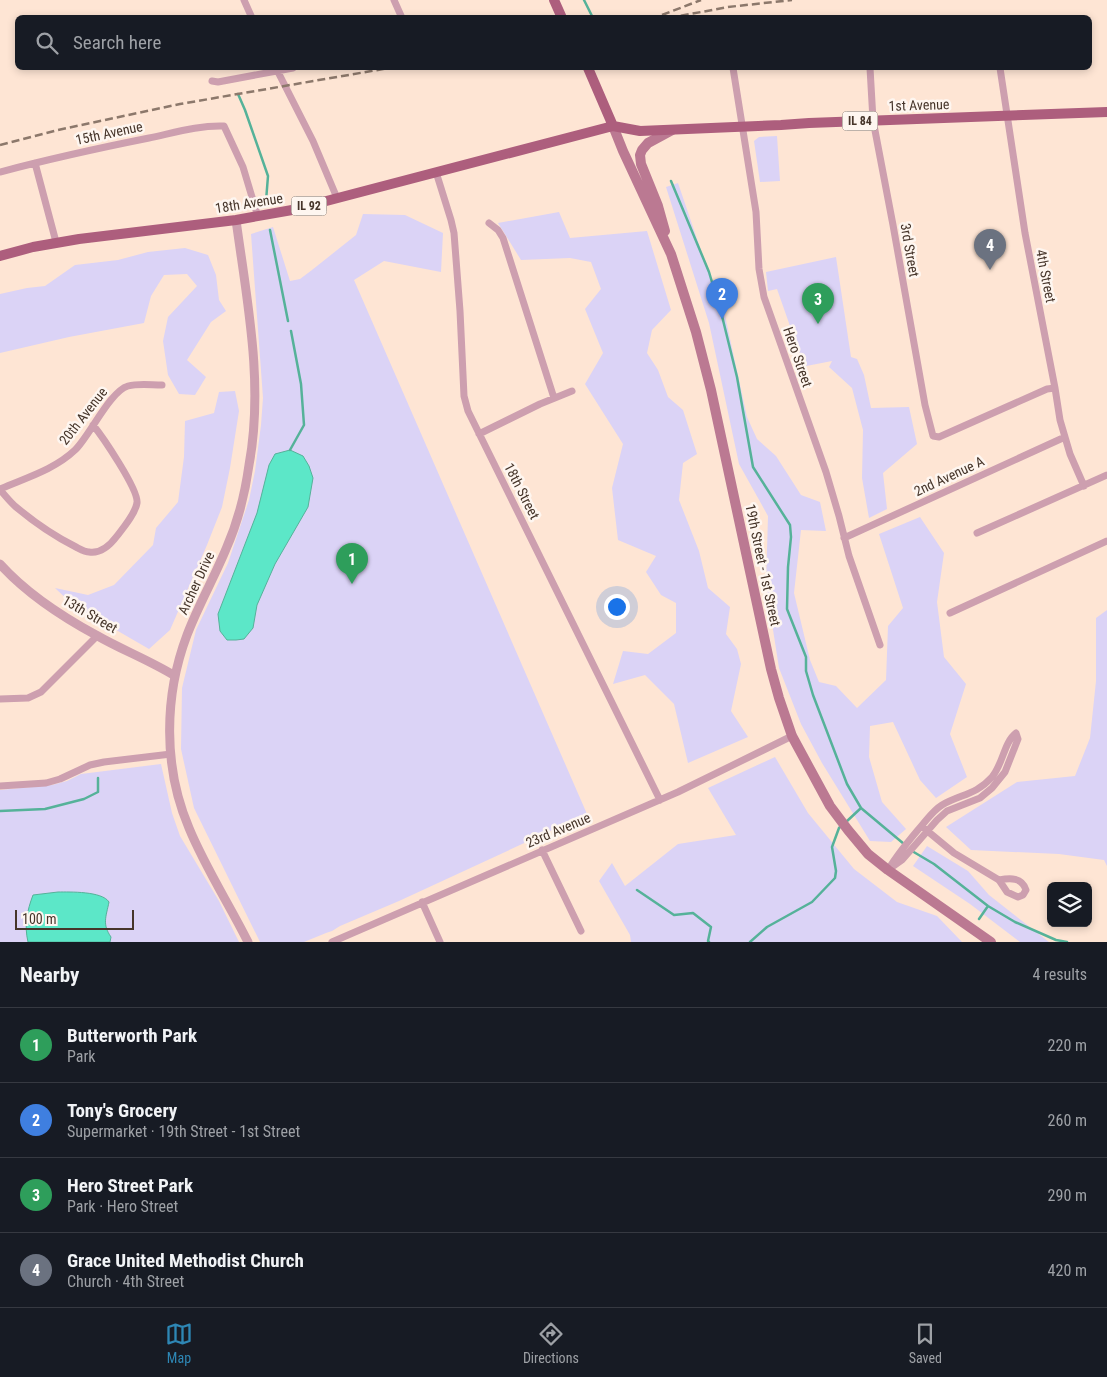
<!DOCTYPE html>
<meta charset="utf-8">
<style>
:root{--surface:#171b24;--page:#242831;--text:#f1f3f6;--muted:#9ea1a6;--line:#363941;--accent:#2e87b5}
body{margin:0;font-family:"Roboto Condensed",sans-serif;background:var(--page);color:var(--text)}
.controls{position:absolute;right:15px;bottom:15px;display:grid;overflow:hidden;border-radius:8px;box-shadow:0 2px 8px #0003}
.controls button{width:45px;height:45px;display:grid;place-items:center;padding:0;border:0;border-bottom:1px solid var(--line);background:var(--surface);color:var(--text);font:25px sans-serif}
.scale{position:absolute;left:15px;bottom:12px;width:119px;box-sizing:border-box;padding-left:5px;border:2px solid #46352a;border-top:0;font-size:14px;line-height:18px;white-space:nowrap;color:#46352a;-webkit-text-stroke:4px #fef6f0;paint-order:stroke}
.you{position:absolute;left:616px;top:606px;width:18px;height:18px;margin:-12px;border:4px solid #fff;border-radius:50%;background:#1a73e8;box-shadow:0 0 0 8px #1a73e833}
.badge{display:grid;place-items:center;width:32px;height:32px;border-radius:50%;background:var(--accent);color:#fff;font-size:16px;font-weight:700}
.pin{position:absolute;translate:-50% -41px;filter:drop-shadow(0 1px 2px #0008)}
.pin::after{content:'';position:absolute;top:26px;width:18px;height:15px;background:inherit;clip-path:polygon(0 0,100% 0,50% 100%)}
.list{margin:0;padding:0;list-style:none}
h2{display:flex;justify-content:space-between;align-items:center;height:65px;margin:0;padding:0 20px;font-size:21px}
h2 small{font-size:16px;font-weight:400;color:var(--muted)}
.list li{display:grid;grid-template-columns:32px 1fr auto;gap:15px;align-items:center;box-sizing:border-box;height:75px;padding:0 20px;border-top:1px solid var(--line)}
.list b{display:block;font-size:19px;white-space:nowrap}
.list p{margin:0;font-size:16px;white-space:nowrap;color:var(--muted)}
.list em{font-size:16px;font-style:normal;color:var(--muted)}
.icon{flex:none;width:28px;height:28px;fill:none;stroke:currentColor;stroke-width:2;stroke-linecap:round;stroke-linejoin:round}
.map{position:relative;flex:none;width:1107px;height:942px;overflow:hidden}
.search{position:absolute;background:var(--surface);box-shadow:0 2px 8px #0003;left:15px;right:15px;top:15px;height:55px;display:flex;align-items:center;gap:12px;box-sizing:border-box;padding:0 18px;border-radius:8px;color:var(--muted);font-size:19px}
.sheet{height:365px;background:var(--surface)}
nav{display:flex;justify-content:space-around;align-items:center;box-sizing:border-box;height:70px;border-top:1px solid var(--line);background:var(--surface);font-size:14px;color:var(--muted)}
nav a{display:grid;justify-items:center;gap:2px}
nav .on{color:var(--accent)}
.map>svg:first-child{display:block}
.green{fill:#dbd3f6}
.water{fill:#5ce7c8;stroke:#55b299}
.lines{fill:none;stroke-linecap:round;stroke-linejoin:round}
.stream{stroke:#55b299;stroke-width:2.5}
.minor{stroke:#cd9faf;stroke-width:7}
.tertiary{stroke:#cd9faf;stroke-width:9}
.secondary{stroke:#bb7992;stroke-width:10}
.primary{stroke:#ad5e7d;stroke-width:10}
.rail{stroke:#8c786b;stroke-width:2.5;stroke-dasharray:8 4;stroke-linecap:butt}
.labels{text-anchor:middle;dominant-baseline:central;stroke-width:5;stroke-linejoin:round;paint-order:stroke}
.shield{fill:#fef6f0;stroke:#7d6f65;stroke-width:1}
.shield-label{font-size:12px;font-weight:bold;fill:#46352a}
.street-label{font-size:14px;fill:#46352a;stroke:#fef6f0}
</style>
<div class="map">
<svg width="1107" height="942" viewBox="0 0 1107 942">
<rect width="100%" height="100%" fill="#fee5d4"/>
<!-- green -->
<path class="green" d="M777,136L780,181L760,182L754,141L759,137Z
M678,183L708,271L724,311L747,417L757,439L776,456L801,495L820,502L826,531L801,530L794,593L810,660L819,682L836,686L857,708L886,680L888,626L903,608L879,534L920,517L944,553L937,602L944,657L966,684L950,734L967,777L936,798L920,780L893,722L870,726L869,757L882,802L906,829L891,842L870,841L822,763L801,724L779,668L766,585L768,516L739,464L709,323L666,187Z
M559,212L570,238L647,231L671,310L652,330L647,353L658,370L668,397L683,410L697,454L683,463L679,500L699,551L708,588L730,607L726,634L737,649L741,664L731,711L748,737L688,763L674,704L645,675L613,684L623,651L648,654L676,633V603L661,595L646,572L656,556L618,540L612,488L623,444L585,384L603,353L585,309L601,289L591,262L570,258L521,260L498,223Z
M363,214L405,215L443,233L441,272L384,261L354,280L587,814L399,901L340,926L332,931L326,933L304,942H260L194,808L181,749L182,688L196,630L228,563L249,500L255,471L261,425L263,398L251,234L273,227L290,281L300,279L312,270L356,235Z
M185,248L208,255L216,275L219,300L226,311L211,322L187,360L206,377L195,395L179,394L168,375L163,341L168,317L197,286L187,274L164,275L151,296L144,323L69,337L0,353V294L27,288L45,286L75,265L118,260L148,252Z
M836,257L851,357L857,359L864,375L871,408L909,407L917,444L883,473L887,509L869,518L862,478L863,430L852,388L829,367L832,361L796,368L803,363L777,289L768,291L766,272Z
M235,391L239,411L230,468L222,507L207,545L170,630L149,649L73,605L55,588L88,595L114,585L153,545L156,528L178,502L184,457L185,421L214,413L219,392Z
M1107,610V866L1104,860L1059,854L971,850L946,827L1017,782L1075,776L1090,738L1096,681V618Z
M775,757L808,813L854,869L897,902L937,916L962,942H631L630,935L599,881L612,863L625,886L678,844L736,835L708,788Z
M161,764L172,813L180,836L219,901L239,942H0V790L52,785L67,781L81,774Z
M927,846L968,871L989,895L1049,942H1020L970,904L913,866Z"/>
<!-- water -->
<path class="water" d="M290,450L303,456L309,466L313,478L308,507L275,564L257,605L253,628L244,639L236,640H227L220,631L218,614L257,513L269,465L275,454Z
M58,892C70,892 102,891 109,902C106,917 102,924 111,937L110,942H28C24,925 27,911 33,895Z"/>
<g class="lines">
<!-- stream -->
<path class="stream" d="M584,0L593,18
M238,94L245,110L268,176L266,201
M671,181L709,272L722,316L737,377L753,467L790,525L791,537L788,567L787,609L806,657V671L813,695L847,784L861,808L904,844
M270,230L288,321
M290,450L304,425L301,384L291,331
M0,811L45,809L84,799L98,792V778
M846,822L861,808
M912,851L934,864L988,906L1015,922L1056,940L1067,942
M637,890L674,915L693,913L711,927L708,941L709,942
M979,919L988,906
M750,942L767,927L812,902L835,878L836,871L832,847L839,828L842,825"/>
<!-- minor -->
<path class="minor" d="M244,0L252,18
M394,0L402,18
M276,68L313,141L337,198
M733,68L756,212L759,269L764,297L826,472L839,516L849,556L880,645
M870,68L873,120L893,225L925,405L933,436L939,437L1047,389L1055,388
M1000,68L1025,233L1055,388L1060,420L1070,454L1084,486
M212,81L218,82L293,68
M35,163L56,242
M0,172C49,159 99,148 149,138C173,133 199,125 224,126L243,167L258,217
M436,172L451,220L454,233L460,311L464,396L468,411L660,800
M489,223L498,230L503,238L554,398
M479,434L540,404L572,391
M0,489C25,478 54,470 75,450C89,437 110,391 128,386C139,383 151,385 162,385
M0,490C5,495 10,502 16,507C34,522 54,536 76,547C80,549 85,552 89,552C101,554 111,544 117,536C124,527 135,514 137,503C139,490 102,436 93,425
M977,533L1107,475
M844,538L1065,437
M950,613L1107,541
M0,699L28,698L41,692L97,636
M1016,733L1018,739L1005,772L992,788L980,798L947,811L937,820L902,860L888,870C898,853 910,839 923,824C929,817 934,810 942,805C961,794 976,795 992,777C1003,764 1004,742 1016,733Z
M0,786L46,783L60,779L90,765L104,762L171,754
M925,829L954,853L999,880L1007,892L1018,897L1023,895L1026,890C1022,877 1010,878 999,880
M542,850L581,931
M422,902L440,942
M332,942L678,792L792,736"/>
<!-- tertiary -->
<path class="tertiary" d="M236,220C247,301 264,384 249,465C245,494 238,522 226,549C214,578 198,606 187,635C164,696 163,767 189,828C205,867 229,904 248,942
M0,564C27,594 61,616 96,635C122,650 149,660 175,676"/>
<!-- secondary -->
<path class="secondary" d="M613,126L623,151L671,254L696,332L711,390L771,669L779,698L792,736L830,806L848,830L868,854L888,870L991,942
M665,231L658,206L641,164L640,155L642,150L648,143L672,130"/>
<!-- primary -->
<path class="primary" d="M554,0L562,18
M588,68L613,126
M0,256L33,247L79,239L236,220L292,210L613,126L640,131L781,125L809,123L1107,112"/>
<!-- rail -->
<path class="rail" d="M662,15L701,0
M669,18L728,7L792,0
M0,145L58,130L180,104L389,68"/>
</g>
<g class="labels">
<!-- shield labels -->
<g class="shield">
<rect x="842.5" y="111.5" width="35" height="19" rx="4"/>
<rect x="291.5" y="196.5" width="35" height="19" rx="4"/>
</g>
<g class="shield-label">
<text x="860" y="121">IL 84</text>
<text x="309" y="206">IL 92</text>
</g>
<!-- street labels -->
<g class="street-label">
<text transform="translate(919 105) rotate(-2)">1st Avenue</text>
<text transform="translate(109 133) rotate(-12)">15th Avenue</text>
<text transform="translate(249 203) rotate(-9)">18th Avenue</text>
<text transform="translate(910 250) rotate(80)">3rd Street</text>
<text transform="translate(1046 276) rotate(79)">4th Street</text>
<text transform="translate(798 357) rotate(71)">Hero Street</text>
<text transform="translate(83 416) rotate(-52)">20th Avenue</text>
<text transform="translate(949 476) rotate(-25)">2nd Avenue A</text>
<text transform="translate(522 491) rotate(63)">18th Street</text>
<text transform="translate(763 565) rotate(78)">19th Street - 1st Street</text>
<text transform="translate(196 583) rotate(-65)">Archer Drive</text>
<text transform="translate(90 614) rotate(30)">13th Street</text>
<text transform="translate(558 830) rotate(-23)">23rd Avenue</text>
</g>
</g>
</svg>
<div class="controls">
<button><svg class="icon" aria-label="layers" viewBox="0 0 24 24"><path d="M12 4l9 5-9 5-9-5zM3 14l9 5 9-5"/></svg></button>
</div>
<div class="scale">100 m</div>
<div class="you"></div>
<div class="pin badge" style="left:352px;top:584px;background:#2e9e5b">1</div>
<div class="pin badge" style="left:722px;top:319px;background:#3f7fe0">2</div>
<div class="pin badge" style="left:818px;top:324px;background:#2e9e5b">3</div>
<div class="pin badge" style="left:990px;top:270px;background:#6b7280">4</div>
<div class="search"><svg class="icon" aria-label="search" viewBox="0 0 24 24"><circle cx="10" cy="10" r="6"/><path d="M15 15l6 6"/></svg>Search here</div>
</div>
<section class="sheet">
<h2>Nearby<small>4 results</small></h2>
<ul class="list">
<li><span class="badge" style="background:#2e9e5b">1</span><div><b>Butterworth Park</b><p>Park</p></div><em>220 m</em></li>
<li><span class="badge" style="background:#3f7fe0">2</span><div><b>Tony's Grocery</b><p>Supermarket · 19th Street - 1st Street</p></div><em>260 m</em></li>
<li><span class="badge" style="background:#2e9e5b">3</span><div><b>Hero Street Park</b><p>Park · Hero Street</p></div><em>290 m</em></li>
<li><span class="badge" style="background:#6b7280">4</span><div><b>Grace United Methodist Church</b><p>Church · 4th Street</p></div><em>420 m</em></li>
</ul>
</section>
<nav>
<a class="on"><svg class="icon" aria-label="map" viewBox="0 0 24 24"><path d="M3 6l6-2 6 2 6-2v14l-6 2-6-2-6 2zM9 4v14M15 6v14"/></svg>Map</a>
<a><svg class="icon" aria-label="directions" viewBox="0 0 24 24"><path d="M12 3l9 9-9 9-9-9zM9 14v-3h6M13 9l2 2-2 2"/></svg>Directions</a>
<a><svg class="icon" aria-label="saved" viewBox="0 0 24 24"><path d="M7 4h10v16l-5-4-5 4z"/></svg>Saved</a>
</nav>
